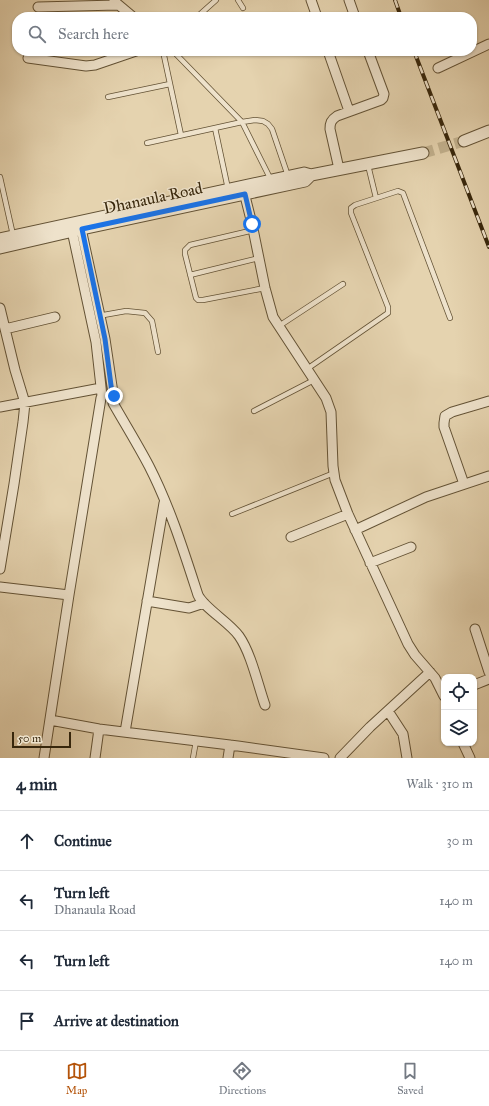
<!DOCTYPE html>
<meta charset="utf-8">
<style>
:root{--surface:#fff;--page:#f2f2f3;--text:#1f2937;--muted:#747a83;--line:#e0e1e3;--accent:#b45309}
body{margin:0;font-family:"IM FELL Great Primer",serif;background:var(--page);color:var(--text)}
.controls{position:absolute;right:12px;bottom:12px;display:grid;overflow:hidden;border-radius:8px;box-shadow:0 1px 3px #0004}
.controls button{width:36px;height:36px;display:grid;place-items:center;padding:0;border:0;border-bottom:1px solid var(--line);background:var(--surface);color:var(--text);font:20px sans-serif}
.scale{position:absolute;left:12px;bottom:10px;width:59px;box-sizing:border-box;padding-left:4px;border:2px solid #38270c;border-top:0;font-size:11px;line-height:14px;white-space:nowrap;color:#38270c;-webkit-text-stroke:3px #eee2cb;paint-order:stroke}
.stop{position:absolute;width:12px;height:12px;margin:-9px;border:3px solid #1a73e8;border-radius:50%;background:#fff}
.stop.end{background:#1a73e8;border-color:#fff;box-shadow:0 1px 4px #0008}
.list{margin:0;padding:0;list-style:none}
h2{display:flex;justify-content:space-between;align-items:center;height:52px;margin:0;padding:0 16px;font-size:17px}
h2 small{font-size:13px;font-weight:400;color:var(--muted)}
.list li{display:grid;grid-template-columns:26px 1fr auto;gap:12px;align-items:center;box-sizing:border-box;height:60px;padding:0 16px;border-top:1px solid var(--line)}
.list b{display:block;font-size:15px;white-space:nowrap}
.list p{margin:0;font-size:13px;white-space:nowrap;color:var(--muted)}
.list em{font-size:13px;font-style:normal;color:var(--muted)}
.icon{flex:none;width:22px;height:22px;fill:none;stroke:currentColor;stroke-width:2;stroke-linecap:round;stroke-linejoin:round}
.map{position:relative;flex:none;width:489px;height:758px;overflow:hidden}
.search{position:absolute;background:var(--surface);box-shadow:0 1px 3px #0004;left:12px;right:12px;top:12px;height:44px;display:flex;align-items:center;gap:10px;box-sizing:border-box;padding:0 14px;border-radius:16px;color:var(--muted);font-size:15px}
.sheet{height:292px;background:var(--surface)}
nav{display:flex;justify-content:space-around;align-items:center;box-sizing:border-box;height:56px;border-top:1px solid var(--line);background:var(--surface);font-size:11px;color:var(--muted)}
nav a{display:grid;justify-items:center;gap:2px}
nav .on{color:var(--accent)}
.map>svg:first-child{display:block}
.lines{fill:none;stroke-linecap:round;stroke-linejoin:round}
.tertiary-tunnel{stroke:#c2b18e;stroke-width:11;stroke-dasharray:11 5.5;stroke-linecap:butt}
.service-casing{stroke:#635235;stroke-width:6}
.minor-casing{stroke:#635235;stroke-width:11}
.tertiary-casing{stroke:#635235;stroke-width:13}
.service{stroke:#eee2cb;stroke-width:4.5}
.minor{stroke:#eee2cb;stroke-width:9}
.tertiary{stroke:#eee2cb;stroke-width:11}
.rail-casing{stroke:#38270c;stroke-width:4}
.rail{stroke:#eee2cb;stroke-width:2.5;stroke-dasharray:8;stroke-linecap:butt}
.route{stroke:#1a73e8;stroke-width:5}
.labels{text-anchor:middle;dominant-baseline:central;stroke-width:3;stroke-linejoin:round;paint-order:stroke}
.street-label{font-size:16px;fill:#38270c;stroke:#eee2cb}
</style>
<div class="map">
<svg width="489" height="758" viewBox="0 0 489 758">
<rect width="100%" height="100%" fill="#e5d3af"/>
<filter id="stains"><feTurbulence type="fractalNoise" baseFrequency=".005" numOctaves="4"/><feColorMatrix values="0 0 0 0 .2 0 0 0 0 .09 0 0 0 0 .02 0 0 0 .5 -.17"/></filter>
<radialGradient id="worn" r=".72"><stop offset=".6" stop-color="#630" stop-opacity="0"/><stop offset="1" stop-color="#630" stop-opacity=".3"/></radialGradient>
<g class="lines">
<!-- tertiary-tunnel -->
<path class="tertiary-tunnel" d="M423,153L464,141"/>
<!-- service casing -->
<g class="service-casing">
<path id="service" d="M238,0L243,8
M197,17L216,0
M163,51L181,135
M173,51L242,122L271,180
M108,97L170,84
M215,128L228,189
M147,143L242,122L255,120L263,121L268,124L272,129L288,176
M368,165L376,198
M0,177L13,235
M254,230L190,245L185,250V254L196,298L198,300H203L265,288
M190,275L259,258
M98,316L126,311L145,313L152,321L158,352
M279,326L343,284
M307,369L388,313V307L351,213V208L355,205L398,191L403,193L450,318
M254,411L314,380
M232,514L334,473
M193,758L196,741"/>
</g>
<!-- minor casing -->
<g class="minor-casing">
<path id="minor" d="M311,0L317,17
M349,0L355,17
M114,1L133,17
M38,7L117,5
M328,51L349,111
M28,58L86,66L95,65L136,51
M438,68L489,44
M339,169L330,129C330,123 331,120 337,116L381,100L383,98L384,94L368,51
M243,188L252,224L265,288L273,317L326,398L331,412L333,466L335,480L348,514L408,644L415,655L435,678L444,696
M80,224L105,339L113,393
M71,226L96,342L102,396
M0,308L15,370L25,403L23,422L14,484L0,569
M5,329L55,317
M113,403C125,424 138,445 149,466C170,507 184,552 198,595C204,608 229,622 239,636C251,653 258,685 265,705
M0,407L101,388
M464,484L444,427V423L445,416L452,412L489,401
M355,530L426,497L489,476
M291,537L348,514
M370,563L411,547
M0,587L69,595
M147,601L189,608L204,603
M475,629L489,672
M474,685L489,679
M388,711L403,734L407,758
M50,720L99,729L238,746L324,758
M125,732L164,503
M463,743L470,758
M44,758L69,595L101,398
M95,758L99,729
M228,758L230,745
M340,758L370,727L430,672"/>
</g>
<!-- tertiary casing -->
<g class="tertiary-casing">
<path id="tertiary" d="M464,141L489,131
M0,239L304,173L311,175L423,153
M0,248L82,229L305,181L311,175"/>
</g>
<!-- service -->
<use href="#service" class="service"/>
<!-- minor -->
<use href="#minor" class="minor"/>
<!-- tertiary -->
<use href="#tertiary" class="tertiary"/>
<!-- rail casing -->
<g class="rail-casing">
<path id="rail" d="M395,0L401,17
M414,51L489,247"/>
</g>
<!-- rail -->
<use href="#rail" class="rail"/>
</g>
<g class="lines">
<!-- route -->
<path class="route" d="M114,396L112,393L105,339L82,229L245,194L252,224"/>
</g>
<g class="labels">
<!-- street labels -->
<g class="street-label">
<text transform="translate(153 198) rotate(-12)">Dhanaula Road</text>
</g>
</g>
<rect width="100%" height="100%" filter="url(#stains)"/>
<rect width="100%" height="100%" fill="url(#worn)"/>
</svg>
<div class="controls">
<button><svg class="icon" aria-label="locate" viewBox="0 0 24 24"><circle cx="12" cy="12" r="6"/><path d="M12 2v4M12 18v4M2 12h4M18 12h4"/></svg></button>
<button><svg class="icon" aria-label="layers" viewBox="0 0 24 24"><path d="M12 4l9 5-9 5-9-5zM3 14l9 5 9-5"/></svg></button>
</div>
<div class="scale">50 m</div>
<div class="stop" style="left:252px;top:224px"></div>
<div class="stop end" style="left:114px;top:396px"></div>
<div class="search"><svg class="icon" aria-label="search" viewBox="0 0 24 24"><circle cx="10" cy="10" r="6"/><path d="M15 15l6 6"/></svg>Search here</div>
</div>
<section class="sheet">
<h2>4 min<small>Walk · 310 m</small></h2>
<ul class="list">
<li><svg class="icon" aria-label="ahead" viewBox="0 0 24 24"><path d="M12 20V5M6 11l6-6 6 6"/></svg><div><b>Continue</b></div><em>30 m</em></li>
<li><svg class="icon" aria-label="left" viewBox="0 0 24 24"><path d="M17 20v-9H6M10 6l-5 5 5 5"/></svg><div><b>Turn left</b><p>Dhanaula Road</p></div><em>140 m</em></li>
<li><svg class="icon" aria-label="left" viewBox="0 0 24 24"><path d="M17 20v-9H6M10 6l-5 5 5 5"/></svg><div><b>Turn left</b></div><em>140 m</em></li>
<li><svg class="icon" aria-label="arrive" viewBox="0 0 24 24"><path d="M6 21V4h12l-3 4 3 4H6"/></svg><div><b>Arrive at destination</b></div></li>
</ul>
</section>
<nav>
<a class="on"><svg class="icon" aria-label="map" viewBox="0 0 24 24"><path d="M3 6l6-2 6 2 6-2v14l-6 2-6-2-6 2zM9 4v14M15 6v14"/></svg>Map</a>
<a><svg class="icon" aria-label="directions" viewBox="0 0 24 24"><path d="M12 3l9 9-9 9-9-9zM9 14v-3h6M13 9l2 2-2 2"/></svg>Directions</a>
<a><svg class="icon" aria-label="saved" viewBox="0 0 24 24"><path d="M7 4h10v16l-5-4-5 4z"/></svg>Saved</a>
</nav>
